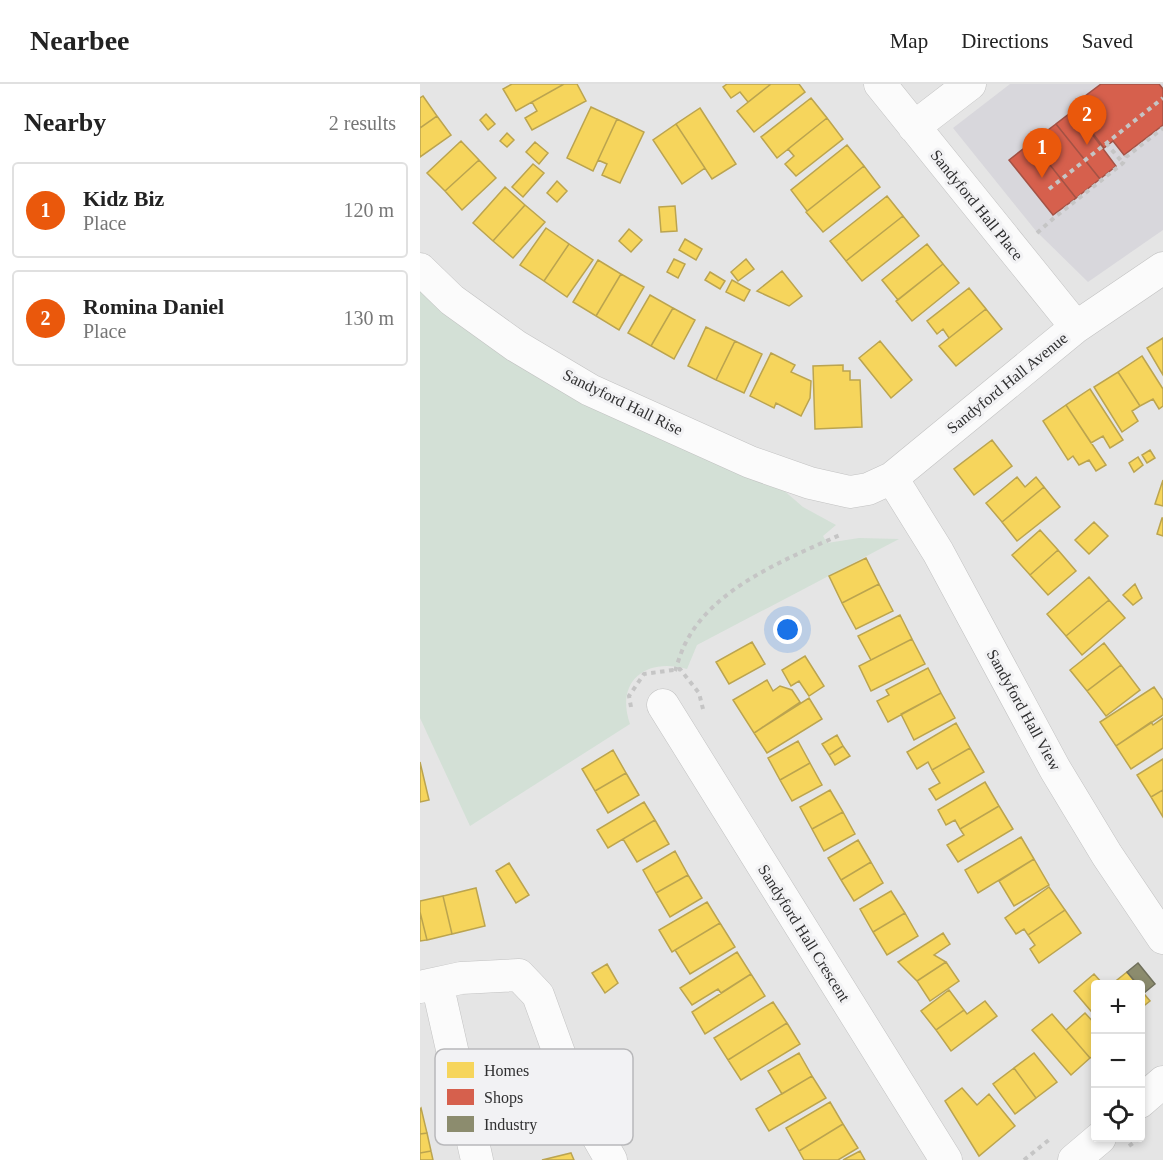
<!DOCTYPE html>
<meta charset="utf-8">
<style>
:root{--surface:#fff;--page:#f6f6f6;--text:#222;--muted:#767676;--line:#e0e0e0;--accent:#ea580c}
body{margin:0;font-family:"Times New Roman",serif;background:var(--page);color:var(--text)}
.controls{position:absolute;right:18px;bottom:18px;display:grid;overflow:hidden;border-radius:6px;box-shadow:0 3px 9px #0003}
.controls button{width:54px;height:54px;display:grid;place-items:center;padding:0;border:0;border-bottom:2px solid var(--line);background:var(--surface);color:var(--text);font:30px sans-serif}
.you{position:absolute;left:368px;top:546px;width:21px;height:21px;margin:-15px;border:4px solid #fff;border-radius:50%;background:#1a73e8;box-shadow:0 0 0 9px #1a73e833}
.badge{display:grid;place-items:center;width:39px;height:39px;border-radius:50%;background:var(--accent);color:#fff;font-size:20px;font-weight:700}
.pin{position:absolute;translate:-50% -50px;filter:drop-shadow(0 2px 3px #0008)}
.pin::after{content:'';position:absolute;top:32px;width:21px;height:18px;background:inherit;clip-path:polygon(0 0,100% 0,50% 100%)}
.list{margin:0;padding:0;list-style:none}
h2{display:flex;justify-content:space-between;align-items:center;height:78px;margin:0;padding:0 24px;font-size:26px}
h2 small{font-size:20px;font-weight:400;color:var(--muted)}
.list li{display:grid;grid-template-columns:39px 1fr auto;gap:18px;align-items:center;box-sizing:border-box;height:96px;margin:0 12px 12px;padding:0 12px;border:2px solid var(--line);border-radius:6px}
.list b{display:block;font-size:22px;white-space:nowrap}
.list p{margin:0;font-size:20px;white-space:nowrap;color:var(--muted)}
.list em{font-size:20px;font-style:normal;color:var(--muted)}
.icon{flex:none;width:33px;height:33px;fill:none;stroke:currentColor;stroke-width:2;stroke-linecap:round;stroke-linejoin:round}
.map{position:relative;flex:none;width:743px;height:1076px;overflow:hidden}
header{display:flex;align-items:center;gap:36px;box-sizing:border-box;height:84px;padding:0 30px;background:var(--surface);border-bottom:2px solid var(--line)}
header strong{font-size:28px}
nav{display:flex;gap:33px;margin-inline-start:auto;font-size:21px}
main{display:flex}
aside{flex:1;background:var(--surface)}
.map>svg:first-child{display:block}
.built{fill:#d8d7dc}
.green{fill:#d3e0d6}
.homes{fill:#f6d55c;stroke:#bba44f;stroke-width:1.5}
.shops{fill:#d6604d;stroke:#a45245;stroke-width:1.5}
.industry{fill:#8c8c6e;stroke:#70705c;stroke-width:1.5}
.lines{fill:none;stroke-linecap:round;stroke-linejoin:round}
.minor-casing{stroke:#c2c2c2;stroke-width:33}
.path{stroke:#c5c5c5;stroke-width:4;stroke-dasharray:4.5 4.5;stroke-linecap:butt}
.minor{stroke:#fbfbfb;stroke-width:32}
.labels{text-anchor:middle;dominant-baseline:central;stroke-width:6;stroke-linejoin:round;paint-order:stroke}
.street-label{font-size:16px;fill:#303031;stroke:#f2f2f4}
.key{fill:#f2f2f4;stroke:#b8b8ba;stroke-width:1.5}
.key-label{font-size:16px;fill:#303031}
</style>
<header>
<strong>Nearbee</strong>
<nav><a>Map</a><a>Directions</a><a>Saved</a></nav>
</header>
<main>
<aside>
<h2>Nearby<small>2 results</small></h2>
<ul class="list">
<li><span class="badge">1</span><div><b>Kidz Biz</b><p>Place</p></div><em>120 m</em></li>
<li><span class="badge">2</span><div><b>Romina Daniel</b><p>Place</p></div><em>130 m</em></li>
</ul>
</aside>
<div class="map">
<svg width="743" height="1076" viewBox="0 0 743 1076">
<rect width="100%" height="100%" fill="#e5e5e5"/>
<!-- built -->
<path class="built" d="M590,0H743V146L668,198L616,147L533,44Z"/>
<!-- green -->
<path class="green" d="M0,195L361,404L383,423L416,441L403,452L407,459L439,454L479,455L277,561L267,585C226,573 195,597 210,640L50,742L0,634Z"/>
<!-- homes -->
<path class="homes" d="M92,0H144L96,27L83,5Z
M144,0H157L166,17L112,46L105,34L117,27L112,18Z
M307,0H351L328,18L320,8L311,14L303,3Z
M351,0H379L385,8L334,48L317,27Z
M3,12L17,32L0,44V14Z
M391,14L407,34L357,74L341,53Z
M171,23L197,35L173,87L147,74Z
M280,24L316,80L292,95L256,40Z
M66,30L75,40L68,46L60,36Z
M17,32L31,51L0,73V44Z
M407,34L423,55L376,92L365,80L374,72L368,65Z
M197,35L224,48L200,99L182,91L187,80L178,76Z
M256,40L285,84L262,100L233,56Z
M87,49L94,56L87,63L80,57Z
M41,57L59,76L25,107L7,89Z
M115,58L128,69L119,80L106,68Z
M427,61L444,82L387,127L371,106Z
M59,76L76,94L42,126L25,107Z
M113,80L124,89L103,113L92,103Z
M444,82L460,103L403,148L386,128Z
M137,97L147,107L137,118L127,109Z
M85,103L105,121L73,157L53,139Z
M467,112L483,132L426,177L410,157Z
M105,121L125,138L93,174L73,157Z
M255,122L257,147L241,148L239,123Z
M483,132L499,152L442,197L426,177Z
M126,144L149,160L124,197L100,181Z
M209,145L222,156L211,168L199,157Z
M265,155L282,165L276,176L259,166Z
M149,160L173,176L147,213L124,197Z
M507,160L523,180L478,216L462,196Z
M254,175L265,180L258,194L247,188Z
M326,175L334,185L318,197L311,188Z
M178,176L201,190L176,232L153,218Z
M523,180L539,199L492,237L476,217Z
M362,187L382,212L369,222L337,207Z
M290,188L305,197L300,205L285,196Z
M201,190L224,203L199,246L176,232Z
M312,196L330,206L324,217L306,208Z
M549,204L566,225L529,254L523,245L517,250L507,237Z
M230,211L253,224L231,262L208,249Z
M253,224L275,236L254,275L231,262Z
M566,225L582,245L536,282L519,262Z
M286,243L315,257L296,296L268,282Z
M743,254V291L727,264Z
M315,257L342,270L324,309L296,296Z
M460,257L492,296L471,314L439,274Z
M351,269L375,281L371,288L391,297L390,314L381,332L356,319L354,324L330,312Z
M722,272L743,305V322L739,325L733,315L720,322L698,288Z
M423,281V287H430V296H440L442,343L395,345L393,282Z
M698,288L720,322L712,327L718,337L702,348L674,303Z
M670,305L703,356L690,364L683,352L671,359L646,321Z
M646,321L686,381L676,387L669,376L659,381L653,372L648,376L623,337Z
M572,356L592,382L554,411L534,385Z
M730,366L735,374L727,379L722,371Z
M718,373L723,381L714,388L709,379Z
M597,393L605,403L616,393L624,403L582,438L566,419Z
M743,396V422L735,420Z
M624,403L640,423L597,457L582,438Z
M742,434H743V452L737,450Z
M674,438L688,452L669,470L655,456Z
M620,446L638,466L610,491L592,471Z
M638,466L656,487L628,511L610,491Z
M446,474L459,500L422,519L409,492Z
M669,493L689,516L646,552L627,530Z
M459,500L473,527L436,545L422,519Z
M715,500L722,514L713,521L703,511Z
M689,516L705,534L662,571L646,552Z
M480,531L492,555L451,576L438,552Z
M492,555L505,580L451,607L439,582Z
M332,558L345,580L309,600L296,578Z
M684,559L701,581L667,607L650,586Z
M385,572L404,602L389,612L379,597L371,602L362,586Z
M701,581L720,606L686,632L667,607Z
M508,584L521,609L468,638L457,617L469,611L466,606Z
M347,596L353,607L360,602L372,606L380,618L334,649L313,616Z
M734,603L743,616V631L696,662L680,638Z
M521,609L535,634L494,656L481,630Z
M389,614L402,635L347,669L334,649Z
M743,634V664L711,685L696,662L731,638L733,641Z
M536,639L550,664L512,686L508,678L497,685L487,668Z
M417,651L423,662L409,671L402,660Z
M378,657L390,679L360,696L348,674Z
M423,662L430,672L415,681L409,671Z
M550,664L564,688L516,716L509,705L520,699L512,686Z
M193,666L206,689L175,707L162,685Z
M743,675V706L731,713L717,691Z
M0,678L9,716L0,718Z
M390,679L402,701L372,717L360,696Z
M206,689L219,711L188,729L175,707Z
M565,698L579,722L540,745L535,736L526,741L518,726Z
M410,706L423,728L392,745L380,723Z
M743,706V733L731,713Z
M224,718L235,736L188,764L177,746Z
M579,722L593,745L538,778L527,761L544,751L540,745Z
M423,728L435,750L404,767L392,745Z
M235,736L249,760L217,778L203,755Z
M601,753L614,775L558,809L545,786Z
M438,756L451,778L421,796L408,774Z
M255,767L268,791L236,809L223,786Z
M614,775L629,801L594,822L579,797Z
M451,778L463,799L434,817L421,796Z
M89,779L109,811L96,819L76,787Z
M268,791L282,814L250,833L236,809Z
M629,803L645,826L608,851L604,845L596,850L585,834Z
M56,804L65,842L32,850L23,812Z
M471,807L485,829L453,848L440,825Z
M23,812L32,850L7,856L0,828V817Z
M287,818L300,839L252,868L239,846Z
M645,826L661,849L619,879L610,865L615,861L608,851Z
M0,828L7,856L0,857Z
M485,829L498,852L467,871L453,848Z
M300,839L315,863L270,890L255,866Z
M523,849L530,860L514,871L526,878L497,897L478,878Z
M317,868L331,890L301,909L298,905L272,921L260,904Z
M526,878L539,897L510,917L497,897Z
M187,880L198,899L185,909L172,889Z
M707,888L717,900H692Z
M331,890L345,912L285,950L272,928Z
M674,890L683,900H676V933L654,907Z
M720,905L730,917L720,925Z
M529,906L544,926L516,946L501,927Z
M565,917L577,932L531,967L516,946L544,926L547,930Z
M353,918L367,939L308,976L294,954Z
M665,929L676,941V970L670,974L646,946Z
M632,930L670,974L651,991L612,946Z
M367,939L380,960L321,996L308,976Z
M379,969L392,992L362,1010L348,987Z
M614,969L637,998L616,1014L594,984Z
M594,984L616,1014L595,1030L573,1000Z
M392,992L406,1014L349,1047L336,1025Z
M542,1004L557,1021L569,1010L595,1042L559,1072L525,1017Z
M410,1018L423,1040L379,1067L366,1044Z
M1,1024L7,1049L0,1050V1025Z
M423,1040L438,1064L418,1076H384L379,1067Z
M7,1049L11,1067L0,1069V1050Z
M11,1067L13,1076H0V1069Z
M440,1067L445,1076H423Z
M151,1069L154,1076H122Z"/>
<!-- shops -->
<path class="shops" d="M681,0H739L743,5V41L704,71L693,57L684,64L652,22Z
M654,26L696,82L680,95L636,40Z
M636,40L680,95L656,114L612,58Z
M612,58L656,114L633,131L589,76Z"/>
<!-- industry -->
<path class="industry" d="M718,879L735,900L724,909L720,905V900H717L707,888Z"/>
<g class="lines">
<!-- minor casing -->
<g class="minor-casing">
<path id="minor" d="M460,0L656,243
M494,43L550,0
M0,185L32,216L96,262L170,306L330,378L390,399L430,408L448,405L472,394L656,243L743,184
M472,394L518,468L635,685L687,771L743,854
M243,621L526,1076
M17,899L57,1076
M0,903L41,894L99,891L118,911L155,1013L191,1076
M720,1018L743,998
M654,1076L680,1054"/>
</g>
<!-- path -->
<path class="path" d="M686,59L703,79
M629,105L743,14
M617,149L634,134L703,79L706,73L743,44
M255,587C258,578 261,568 265,560C293,503 367,475 422,450
M211,623L209,612L224,590L260,585L279,609L283,625
M709,1062L720,1054
M604,1076L630,1055"/>
<!-- minor -->
<use href="#minor" class="minor"/>
</g>
<g class="labels">
<!-- street labels -->
<g class="street-label">
<text transform="translate(557 121) rotate(51)">Sandyford Hall Place</text>
<text transform="translate(587 299) rotate(-39)">Sandyford Hall Avenue</text>
<text transform="translate(203 318) rotate(26)">Sandyford Hall Rise</text>
<text transform="translate(604 626) rotate(61)">Sandyford Hall View</text>
<text transform="translate(384 849) rotate(58)">Sandyford Hall Crescent</text>
</g>
</g>
<!-- legend -->
<rect x="15" y="965" width="198" height="96" rx="9" class="key"/>
<rect x="27" y="978" width="27" height="16" fill="#f6d55c"/>
<rect x="27" y="1005" width="27" height="16" fill="#d6604d"/>
<rect x="27" y="1032" width="27" height="16" fill="#8c8c6e"/>
<g class="key-label">
<text x="64" y="992">Homes</text>
<text x="64" y="1019">Shops</text>
<text x="64" y="1046">Industry</text>
</g>
</svg>
<div class="controls">
<button>+</button>
<button>−</button>
<button><svg class="icon" aria-label="locate" viewBox="0 0 24 24"><circle cx="12" cy="12" r="6"/><path d="M12 2v4M12 18v4M2 12h4M18 12h4"/></svg></button>
</div>
<div class="you"></div>
<div class="pin badge" style="left:622px;top:94px">1</div>
<div class="pin badge" style="left:667px;top:61px">2</div>
</div>
</main>
